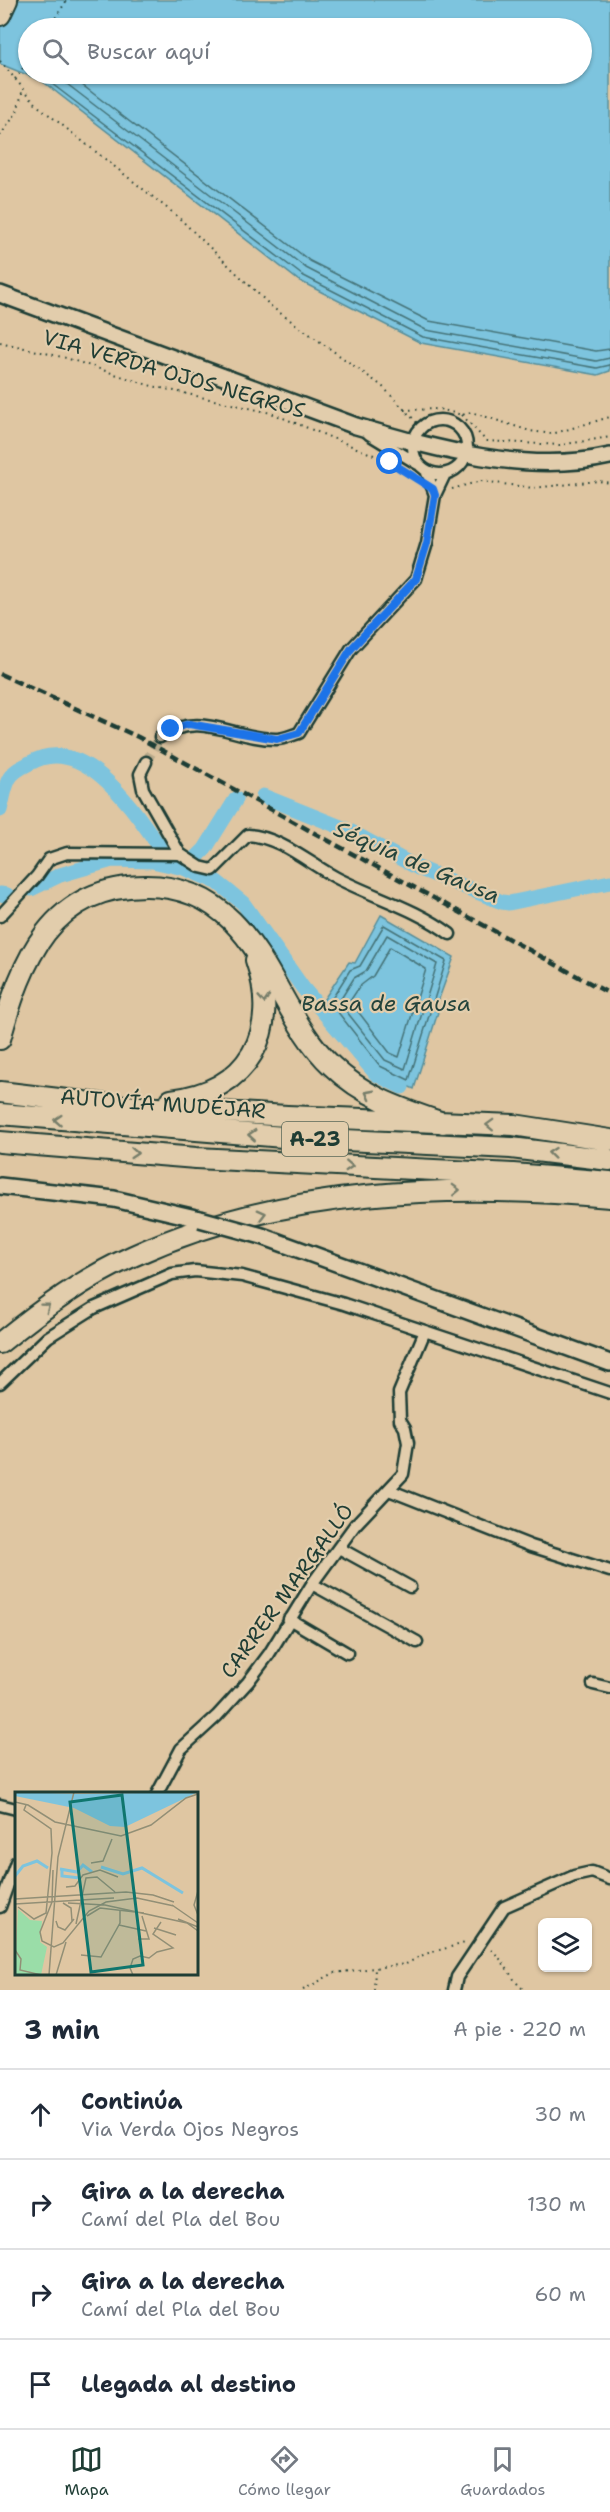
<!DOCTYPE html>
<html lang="es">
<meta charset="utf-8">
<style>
:root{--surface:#fff;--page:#f6f6f7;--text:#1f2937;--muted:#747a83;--line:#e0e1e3;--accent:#1f3d34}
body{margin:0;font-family:"Shantell Sans",sans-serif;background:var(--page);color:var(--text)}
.controls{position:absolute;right:18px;bottom:18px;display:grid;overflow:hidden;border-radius:9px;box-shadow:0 2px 4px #0004}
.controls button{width:54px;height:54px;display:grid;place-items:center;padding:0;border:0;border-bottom:2px solid var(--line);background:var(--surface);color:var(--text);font:30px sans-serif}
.stop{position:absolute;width:18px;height:18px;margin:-14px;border:4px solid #1a73e8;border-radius:50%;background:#fff}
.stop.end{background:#1a73e8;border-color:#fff;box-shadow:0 2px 6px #0008}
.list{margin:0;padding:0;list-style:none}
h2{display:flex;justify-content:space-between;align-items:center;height:78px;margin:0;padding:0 24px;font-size:26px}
h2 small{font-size:20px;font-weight:400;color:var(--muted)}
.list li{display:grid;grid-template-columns:39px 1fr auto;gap:18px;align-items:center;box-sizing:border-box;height:90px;padding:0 24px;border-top:2px solid var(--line)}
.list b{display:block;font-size:22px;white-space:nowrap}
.list p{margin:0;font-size:20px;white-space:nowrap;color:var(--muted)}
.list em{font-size:20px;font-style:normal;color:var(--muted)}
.icon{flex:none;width:33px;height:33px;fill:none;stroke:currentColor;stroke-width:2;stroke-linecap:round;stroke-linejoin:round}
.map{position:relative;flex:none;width:610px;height:1990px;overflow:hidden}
.search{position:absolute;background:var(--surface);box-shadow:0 2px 4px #0004;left:18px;right:18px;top:18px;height:66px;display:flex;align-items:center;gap:15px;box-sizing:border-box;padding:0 21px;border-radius:33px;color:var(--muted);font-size:22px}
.sheet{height:438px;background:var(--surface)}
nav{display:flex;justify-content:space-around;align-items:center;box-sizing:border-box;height:84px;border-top:2px solid var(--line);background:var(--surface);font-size:16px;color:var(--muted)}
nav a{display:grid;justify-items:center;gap:3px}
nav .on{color:var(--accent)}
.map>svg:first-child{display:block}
.water{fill:#7dc4de;stroke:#578e9a;stroke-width:1.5;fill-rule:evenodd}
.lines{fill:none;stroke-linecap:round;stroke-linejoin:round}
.shore{stroke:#457378;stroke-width:1.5}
.canal{stroke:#7dc4de;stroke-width:15}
.street-tunnel{stroke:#b9ab8c;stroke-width:10;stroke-dasharray:10 5;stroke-linecap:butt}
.street-casing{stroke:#1f3d34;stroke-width:15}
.secondary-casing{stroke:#1f3d34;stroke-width:20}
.highway-casing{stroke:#1f3d34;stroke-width:24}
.path{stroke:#1f3d34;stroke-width:2;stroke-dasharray:1.5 4.5;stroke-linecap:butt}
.street{stroke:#e2cdac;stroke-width:10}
.secondary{stroke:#e2cdac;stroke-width:15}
.highway{stroke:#e2cdac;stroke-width:20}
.rail{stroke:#1f3d34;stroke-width:4.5;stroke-dasharray:9 4.5;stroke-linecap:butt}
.secondary-bridge-casing{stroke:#1f3d34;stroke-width:20;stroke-linecap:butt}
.secondary-bridge{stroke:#e2cdac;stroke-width:15}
.oneway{stroke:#777e6a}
.route{stroke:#1a73e8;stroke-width:8}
.labels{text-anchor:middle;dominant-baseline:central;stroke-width:4.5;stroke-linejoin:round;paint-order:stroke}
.shield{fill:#e2cdac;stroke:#5a6858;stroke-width:1.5}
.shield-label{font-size:20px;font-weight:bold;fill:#1f3d34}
.street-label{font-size:21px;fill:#1f3d34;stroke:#e2cdac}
.water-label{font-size:22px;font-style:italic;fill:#24443c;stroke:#e2cdac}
.inset-river{fill:none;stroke:#7dc4de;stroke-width:3}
.inset-road{fill:none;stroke:#928f76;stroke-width:1.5}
.view{fill:#0f766e;fill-opacity:0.15;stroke:#0f766e;stroke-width:3}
.inset-edge{fill:none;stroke:#1f3d34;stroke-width:3}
</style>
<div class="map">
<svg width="610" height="1990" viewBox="0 0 610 1990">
<rect width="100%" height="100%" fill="#dfc6a2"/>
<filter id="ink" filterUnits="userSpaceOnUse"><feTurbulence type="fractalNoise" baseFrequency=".0167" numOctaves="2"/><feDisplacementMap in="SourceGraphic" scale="12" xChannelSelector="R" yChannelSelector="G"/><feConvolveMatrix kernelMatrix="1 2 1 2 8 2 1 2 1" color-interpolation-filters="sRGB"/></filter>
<g filter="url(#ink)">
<!-- water -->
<path class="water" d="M0,0H610V371L598,375L421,343L298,280L42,81L0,64ZM28,28H582V74H28Z
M381,915L454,957L435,1010L438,1012L414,1089L376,1072L322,1002L349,962L355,963Z"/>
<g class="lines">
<!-- shore -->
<path class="shore" d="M39,74L302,275L423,337L597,368L610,365
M54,74L306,268L426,330L596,361L610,358
M68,74L310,261L429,321L596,351L610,349
M384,925L446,961L409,1080L380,1066L330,1002L350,970L360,966Z
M387,935L437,964L405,1069L385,1060L339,1002L354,978L366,971Z
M390,947L426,969L399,1057L390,1053L350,1001L360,986L373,976Z"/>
<!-- canal -->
<path class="canal" d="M263,796L348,830L418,868L502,902L509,903L610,882
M0,810C3,800 4,788 9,779C13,771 22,767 30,763C83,732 133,809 159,846
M194,860L205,849L236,799
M31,889L60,875L112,860L152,861L184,868L217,882L243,903L303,988L376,1074L402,1087
M0,894L7,895"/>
<!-- street-tunnel -->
<path class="street-tunnel" d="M146,762L160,737"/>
<!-- street casing -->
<g class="street-casing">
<path id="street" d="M413 447a27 27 0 1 1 54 0a27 27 0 1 1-54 0Z
M369,434L418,464
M426,470L435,495L445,474
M160,737C201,709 234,740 277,739C284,739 292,735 299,733L351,649L416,579L427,543L435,495
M146,762L140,774L143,789L180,854
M0,916L37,876L49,859L67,853L180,854L200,867L213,870L248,835C280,837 307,862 335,877C373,897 415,908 450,934
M0,1383L48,1337L94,1308L172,1274L195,1271L242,1276L344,1304L610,1393
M389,1490L531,1546L610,1571
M339,1548L410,1587
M312,1584L417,1642
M289,1619L347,1653
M593,1684L610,1688
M157,1794L181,1749L217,1716L248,1682L269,1654L312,1584L355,1525L403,1474L408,1443L405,1428L400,1420L399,1393L425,1331
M0,1805L16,1809
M0,1907L16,1862
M454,1990L457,1977L504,1907L574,1876L592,1872L610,1879"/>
</g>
<!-- secondary casing -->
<g class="secondary-casing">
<path id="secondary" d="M0,294L356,426C436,449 527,475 610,456
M0,1186L114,1199L200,1219
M262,1236L610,1363"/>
</g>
<!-- highway casing -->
<g class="highway-casing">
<path id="highway" d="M0,15L7,0
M0,1039C22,960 51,886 146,886C178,886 208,897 232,921C274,963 289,1026 332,1066C364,1097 402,1109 443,1123
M0,1092L109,1105L287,1116L514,1125L610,1140
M171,1100C249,1091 281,1032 256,960
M0,1114L283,1137L511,1148L610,1160
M0,1142L196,1158L513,1174L610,1182
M0,1343C42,1309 84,1278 133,1256C281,1188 451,1183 610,1197"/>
</g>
<!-- path -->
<path class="path" d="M49,28L67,0
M0,61L38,106L177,216L273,308L382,386L421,427
M15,79L28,61
M0,136L17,112L23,89
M0,342L66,358L148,385L271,413L386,460
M404,410L439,409L462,415L471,412L530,431L552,434L610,417
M462,415L486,441L560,445L610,437
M452,489L481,481L533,488L598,481L610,483
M491,1950C506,1961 512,1983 525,1990
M303,1990L334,1973L406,1964L425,1954L465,1943
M374,1990L375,1968"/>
<!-- street -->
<use href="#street" class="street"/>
<!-- secondary -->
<use href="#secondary" class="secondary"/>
<!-- highway -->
<use href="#highway" class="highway"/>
<!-- rail -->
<path class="rail" d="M0,674L138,737L610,994"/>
<!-- secondary-bridge casing -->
<g class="secondary-bridge-casing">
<path id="secondary-bridge" d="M200,1219L262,1236"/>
</g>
<!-- secondary-bridge -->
<use href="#secondary-bridge" class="secondary-bridge"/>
</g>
<!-- one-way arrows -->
<defs><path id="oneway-chevron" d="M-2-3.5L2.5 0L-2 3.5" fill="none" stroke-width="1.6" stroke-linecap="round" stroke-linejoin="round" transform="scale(1.5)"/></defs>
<g class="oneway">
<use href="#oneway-chevron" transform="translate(264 999) rotate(86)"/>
<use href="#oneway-chevron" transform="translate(369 1094) rotate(-152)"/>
<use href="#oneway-chevron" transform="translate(58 1120) rotate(-176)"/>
<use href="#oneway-chevron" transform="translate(490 1125) rotate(-178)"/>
<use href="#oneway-chevron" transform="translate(252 1135) rotate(-176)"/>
<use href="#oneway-chevron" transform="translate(134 1153) rotate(4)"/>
<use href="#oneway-chevron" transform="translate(552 1153) rotate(-174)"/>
<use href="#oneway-chevron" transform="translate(349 1166) rotate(3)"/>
<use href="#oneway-chevron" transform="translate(456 1190) rotate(-2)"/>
<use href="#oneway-chevron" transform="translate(262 1214) rotate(-15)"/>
<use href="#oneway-chevron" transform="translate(46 1307) rotate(-37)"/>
</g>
</g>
<g class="lines" filter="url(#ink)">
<!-- route -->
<path class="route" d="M171,729L189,724L277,739L299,733L351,649L416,579L427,543L435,495L433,489L390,462"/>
</g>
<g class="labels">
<!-- shield labels -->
<rect class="shield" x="282" y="1122" width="66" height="34" rx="4.5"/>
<g class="shield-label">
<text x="315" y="1139">A-23</text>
</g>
<!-- street labels -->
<g class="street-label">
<text transform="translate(174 374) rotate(16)">VIA VERDA OJOS NEGROS</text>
<text transform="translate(163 1104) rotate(4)">AUTOVÍA MUDÉJAR</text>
<text transform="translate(287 1591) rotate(-54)">CARRER MARGALLÓ</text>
</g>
<!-- water labels -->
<g class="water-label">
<text transform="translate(417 862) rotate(23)">Séquia de Gausa</text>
<text x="386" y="1003">Bassa de Gausa</text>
</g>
</g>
<!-- overview -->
<g transform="translate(15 1792)">
<rect width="183" height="183" fill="#dfc6a2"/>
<path d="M3,117L15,128L27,129L25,150L32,155L26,183H0Z" fill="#9adda8"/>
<path d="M0,0L66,2L183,0L110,35L95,34L59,16L0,4Z" fill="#7dc4de"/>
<path class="inset-river" d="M86,75L108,82L127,76L168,101M45,77L62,80L68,73L77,80M47,77V84L65,86M0,84L8,74L22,69L33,76"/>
<path class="inset-road" d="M0,10L13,13L40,30L106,44L136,33L171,6L183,2M76,71L88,69L97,47M51,95L60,94L68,83L85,78L103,85M183,99L179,113L183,123M0,107L111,100L138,103L159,110M37,110L25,140L27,149L39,155L48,151L74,119L91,110L122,106L159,114M37,110L38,78M48,111L56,116L57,129M53,111L90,113L172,131L183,139M0,112L99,106M157,113L183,131M3,115L19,127L31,121L37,61L36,37L9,18L11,13M72,124L85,116L129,121M163,127L183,135M41,129L43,135L50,138L59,127M61,132L71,86L82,85L100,100M104,133L131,139M139,136L161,143M123,147H134L127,124M0,158L6,167L5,178L26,183M66,163L86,165L105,131V119M34,183L43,65L59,0M41,183L51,150M118,183L115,176L118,167L125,164L134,166L142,160L158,156L138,142L146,130"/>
<path class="view" d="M107,3L128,173L76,180L55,10Z"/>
<rect width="183" height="183" class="inset-edge"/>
</g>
</svg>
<div class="controls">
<button><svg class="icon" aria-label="layers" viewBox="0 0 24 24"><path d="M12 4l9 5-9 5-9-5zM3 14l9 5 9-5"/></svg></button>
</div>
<div class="stop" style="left:390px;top:462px"></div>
<div class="stop end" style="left:171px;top:729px"></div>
<div class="search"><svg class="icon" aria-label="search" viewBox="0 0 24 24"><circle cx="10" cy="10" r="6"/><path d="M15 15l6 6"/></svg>Buscar aquí</div>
</div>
<section class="sheet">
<h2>3 min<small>A pie · 220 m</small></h2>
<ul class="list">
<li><svg class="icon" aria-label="ahead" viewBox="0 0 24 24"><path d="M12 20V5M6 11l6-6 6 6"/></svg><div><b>Continúa</b><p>Via Verda Ojos Negros</p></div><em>30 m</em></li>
<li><svg class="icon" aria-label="right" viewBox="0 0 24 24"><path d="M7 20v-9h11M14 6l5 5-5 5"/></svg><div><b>Gira a la derecha</b><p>Camí del Pla del Bou</p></div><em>130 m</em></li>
<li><svg class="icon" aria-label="right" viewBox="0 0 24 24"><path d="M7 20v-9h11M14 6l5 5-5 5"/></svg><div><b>Gira a la derecha</b><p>Camí del Pla del Bou</p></div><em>60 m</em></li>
<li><svg class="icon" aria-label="arrive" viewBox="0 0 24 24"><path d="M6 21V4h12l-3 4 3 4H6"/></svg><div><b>Llegada al destino</b></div></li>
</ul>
</section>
<nav>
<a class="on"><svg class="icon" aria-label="map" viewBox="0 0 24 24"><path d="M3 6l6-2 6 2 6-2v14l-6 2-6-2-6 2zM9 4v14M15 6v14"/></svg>Mapa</a>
<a><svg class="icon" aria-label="directions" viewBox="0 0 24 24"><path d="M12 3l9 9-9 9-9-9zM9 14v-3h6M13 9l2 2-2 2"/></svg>Cómo llegar</a>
<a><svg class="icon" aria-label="saved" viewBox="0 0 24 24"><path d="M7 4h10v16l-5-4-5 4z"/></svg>Guardados</a>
</nav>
